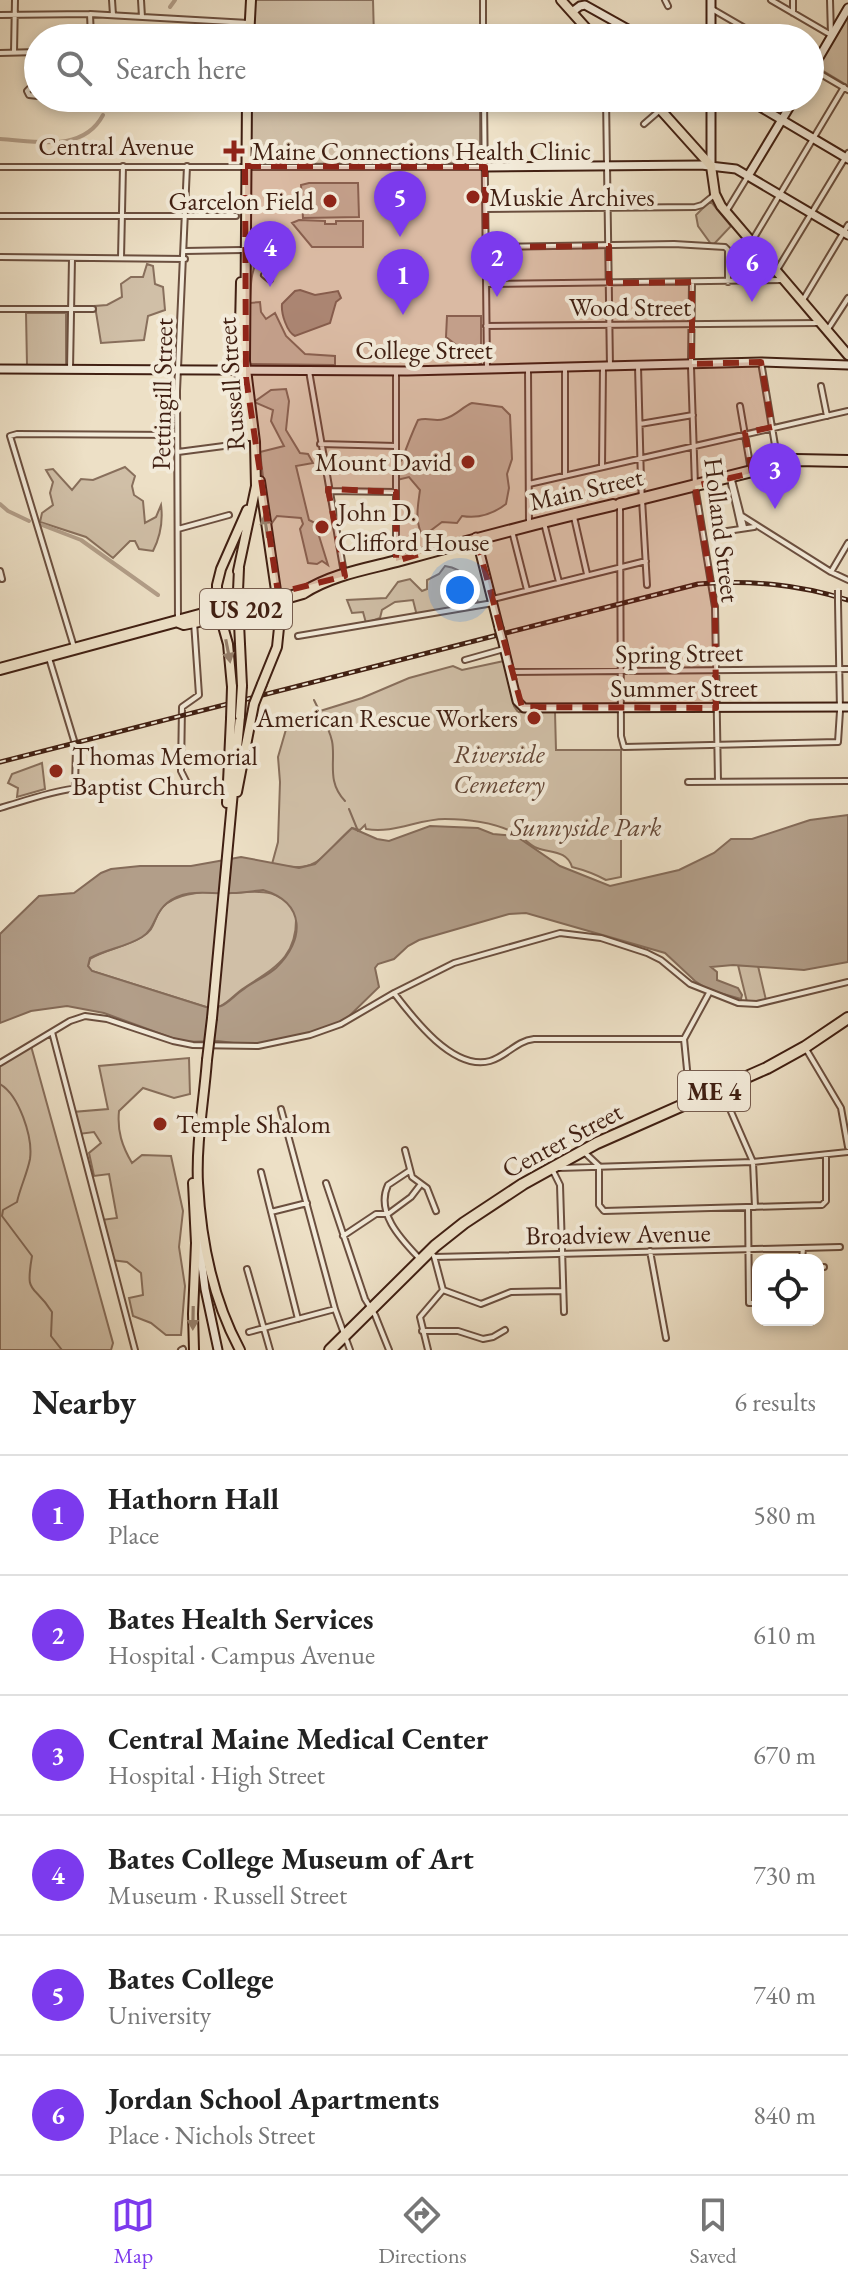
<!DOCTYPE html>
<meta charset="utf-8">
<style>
:root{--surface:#fff;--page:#f2f2f2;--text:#222;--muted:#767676;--line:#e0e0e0;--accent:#7c3aed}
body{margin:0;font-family:"EB Garamond",serif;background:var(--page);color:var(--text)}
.controls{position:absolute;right:24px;bottom:24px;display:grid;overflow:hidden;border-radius:16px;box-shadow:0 4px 12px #0003}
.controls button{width:72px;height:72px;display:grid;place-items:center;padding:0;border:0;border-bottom:2px solid var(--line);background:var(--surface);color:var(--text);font:40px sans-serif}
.you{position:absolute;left:460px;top:590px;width:28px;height:28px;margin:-20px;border:6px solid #fff;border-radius:50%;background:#1a73e8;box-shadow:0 0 0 12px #1a73e833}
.badge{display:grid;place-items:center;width:52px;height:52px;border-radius:50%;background:var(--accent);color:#fff;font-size:26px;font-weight:700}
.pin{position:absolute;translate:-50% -66px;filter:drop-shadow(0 2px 4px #0008)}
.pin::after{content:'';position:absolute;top:42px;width:28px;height:24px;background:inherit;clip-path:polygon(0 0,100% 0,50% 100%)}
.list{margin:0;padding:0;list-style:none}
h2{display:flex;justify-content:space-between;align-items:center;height:104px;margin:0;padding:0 32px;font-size:34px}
h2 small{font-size:26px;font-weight:400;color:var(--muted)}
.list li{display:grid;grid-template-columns:52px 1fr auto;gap:24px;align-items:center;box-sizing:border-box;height:120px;padding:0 32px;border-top:2px solid var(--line)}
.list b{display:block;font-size:30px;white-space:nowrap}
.list p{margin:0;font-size:26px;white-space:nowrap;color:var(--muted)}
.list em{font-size:26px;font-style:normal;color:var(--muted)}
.icon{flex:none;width:44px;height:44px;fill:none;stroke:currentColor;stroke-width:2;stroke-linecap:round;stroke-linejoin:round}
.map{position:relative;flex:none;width:848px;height:1350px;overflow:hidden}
.search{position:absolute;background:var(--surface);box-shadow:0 4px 12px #0003;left:24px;right:24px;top:24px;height:88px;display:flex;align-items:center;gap:20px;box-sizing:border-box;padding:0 28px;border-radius:44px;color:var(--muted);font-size:30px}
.sheet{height:824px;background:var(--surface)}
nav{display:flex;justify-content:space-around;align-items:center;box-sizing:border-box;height:112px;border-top:2px solid var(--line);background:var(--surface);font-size:22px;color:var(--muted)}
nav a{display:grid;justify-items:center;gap:4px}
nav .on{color:var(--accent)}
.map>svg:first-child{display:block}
.green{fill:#d0bfa7;stroke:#886f5c;stroke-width:2}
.water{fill:#b29e89;stroke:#846b59;stroke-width:2;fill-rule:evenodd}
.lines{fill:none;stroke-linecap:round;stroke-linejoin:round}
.stream{stroke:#846b59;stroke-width:2}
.canal{stroke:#b29e89;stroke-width:4}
.street-casing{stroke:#6b4f3f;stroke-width:8}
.secondary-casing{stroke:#401f12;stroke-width:11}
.primary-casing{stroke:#401f12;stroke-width:12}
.highway-casing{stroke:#401f12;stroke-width:14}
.street{stroke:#f3ebda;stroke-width:4}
.secondary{stroke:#f3ebda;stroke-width:7}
.primary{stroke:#ede0c6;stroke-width:8}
.highway{stroke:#ede0c6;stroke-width:10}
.rail-casing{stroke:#401f12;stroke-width:5}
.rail{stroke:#f3ebda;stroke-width:2;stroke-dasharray:6;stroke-linecap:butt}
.street-bridge-casing{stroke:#6b4f3f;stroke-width:8;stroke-linecap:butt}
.secondary-bridge-casing{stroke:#401f12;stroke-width:11;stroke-linecap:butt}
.primary-bridge-casing{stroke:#401f12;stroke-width:12;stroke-linecap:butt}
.street-bridge{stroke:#f3ebda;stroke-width:4}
.secondary-bridge{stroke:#f3ebda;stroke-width:7}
.primary-bridge{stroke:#ede0c6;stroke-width:8}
.oneway{fill:#96806c}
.marked{fill:#8f2418;fill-opacity:0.2;stroke:#8f2418;stroke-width:6;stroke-dasharray:16 10;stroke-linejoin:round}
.poi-dot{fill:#8f2418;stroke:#f3ebda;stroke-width:3}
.labels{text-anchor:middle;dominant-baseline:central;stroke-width:8;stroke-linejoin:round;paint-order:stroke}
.shield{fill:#f3ebda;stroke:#765c4e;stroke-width:2}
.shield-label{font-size:24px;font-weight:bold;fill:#401f12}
.street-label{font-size:26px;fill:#401f12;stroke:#f3ebda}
.poi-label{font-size:26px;fill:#401f12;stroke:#f3ebda;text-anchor:start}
.park-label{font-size:26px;font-style:italic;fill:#644737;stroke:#f3ebda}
</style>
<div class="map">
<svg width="848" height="1350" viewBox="0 0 848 1350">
<rect width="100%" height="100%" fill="#ede0c6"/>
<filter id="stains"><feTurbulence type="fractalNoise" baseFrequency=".0025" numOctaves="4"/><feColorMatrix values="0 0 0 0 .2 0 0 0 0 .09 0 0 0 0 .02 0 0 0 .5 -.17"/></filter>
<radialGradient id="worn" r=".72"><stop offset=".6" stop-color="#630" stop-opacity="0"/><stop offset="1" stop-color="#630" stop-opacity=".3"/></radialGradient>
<!-- green -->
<path class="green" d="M255,0H373L374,38H253Z
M846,19L848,20V86L820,69L819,65Z
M251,98H480V159L475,163L252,164L250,160Z
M309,183H358L359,217L303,218L301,185Z
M708,203H712L731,226L714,244H711L698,226L696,215Z
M299,220L325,221V224H336V221H363V247H312L292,223Z
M258,254H261C250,271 251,283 250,303L260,302L261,312L266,319L275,313L286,336L305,354L335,356V365L248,364L250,260Z
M147,264L153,266L155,284L163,287L165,310L148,316L144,340L101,343L95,306L107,305L122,297L121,284L131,277H143Z
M26,313H66V365H27Z
M447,316H481V364L446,337Z
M286,389L289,401L286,430L300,453L308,454L313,463L296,466L309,520L315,523L328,565L322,561L317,564L308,563L300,529L303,524L301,518L277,516L269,527L260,452L284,446L271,421L273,410L254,402L271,390Z
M472,403L502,407L510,415L512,459L507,474L509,488L506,504C493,514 479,519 462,516L457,523L442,522L430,531L421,533C415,518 418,505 420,490L409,477L397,480V464L402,460C407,446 412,433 418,420C428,417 435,422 444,419C456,416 462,407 472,403Z
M125,467L135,476L132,486L134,495L143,501L145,523L156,517L161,505C163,520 160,537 153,551L139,549L135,541H130L113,558L86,537L40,522L42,513L53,505L50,493L53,482L46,470L53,469L72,490L81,479L93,480Z
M445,566C466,569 474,584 478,603L417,616L413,600L395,602L382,610L380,618L366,623L363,612L352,613L347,600L386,598L398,582L410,579L422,591L427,589V580L439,574Z
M504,661L514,706L518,712H555L556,750H621V877L606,880C595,874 584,870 572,867C567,850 550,853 537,848C531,846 524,838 517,834C496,823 469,819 445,819C418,819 394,834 366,829L365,825L360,830L352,828C320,856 321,875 272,864L278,842L280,782L278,757L287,726L304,716L362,698L409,678L453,666L462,670Z
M42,763L45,789L17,797L18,788L8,783L12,774Z
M210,891C240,897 278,879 296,914C298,957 276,967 244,988C230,997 224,1011 206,1007L92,971L88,966L90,959C107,949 126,947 142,937C154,930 153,923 159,912C168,896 193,893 210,891Z
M738,965L758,966L766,1000L747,1002Z
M31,1046L113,1343L111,1350H0V1062Z
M189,1058L190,1094L174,1098L143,1088L119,1111C117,1131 122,1146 132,1163L142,1155L171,1156L183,1211L179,1247L185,1286L181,1335H166L151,1323L133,1316L129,1298L143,1295L141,1273L127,1262L111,1260L101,1220L117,1218L109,1174L94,1176L89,1153L101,1143L94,1132L79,1134L73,1112L108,1109L99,1066Z"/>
<!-- water -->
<path class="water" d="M300,290L315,295L338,291L341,298L336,302L330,323L295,336C287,332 281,314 282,304L295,291Z
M848,815V962L804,970L733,965L711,967L717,972V980L738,988L742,995L741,999L709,990L695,981L665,953L526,913L509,914L419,940L408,946L394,959L378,964L375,968L379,987L340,1025L300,1037L249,1045L218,1041L183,1042L104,1013L67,1006L31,1011L0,1023V934L39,896L74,893L101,873L111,869L140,866H191L241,857L299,868L315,864L352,828L377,839L389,841L430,826L478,828L493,834L516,836L560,866L610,886L679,870L714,853L731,839H752L810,820ZM263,890C306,903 305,940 276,968C266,977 254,981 244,989C230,998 224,1011 206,1007L92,971L88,966L90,958C107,949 126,947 142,937C156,928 154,913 167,903C187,887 210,895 232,893C243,893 253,891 263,890Z"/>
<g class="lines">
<!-- stream -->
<path class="stream" d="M314,700C320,713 329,727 332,741C336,761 326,781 345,801
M349,809L358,831
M0,1084C19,1095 33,1137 30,1159C27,1174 20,1188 17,1202L3,1210L2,1216L32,1256C25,1297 33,1282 52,1312L51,1336L62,1350"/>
<!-- canal -->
<path class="canal" d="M170,7L175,0
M131,38L132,37
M0,139C36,141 83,153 103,115
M0,504L8,511L29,521
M42,525L81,540L158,595"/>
<!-- street casing -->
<g class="street-casing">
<path id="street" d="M112,0L113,15
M141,0L142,17
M483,0V38
M665,0L668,6
M771,0L831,35
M830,0L831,35
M712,9L762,38
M793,13V0
M90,14L91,38
M0,15L90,14L248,23
M14,52L15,0
M0,53L38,52
M812,69L848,90
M38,87H31L27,91L29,95L38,96
M484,98L487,367
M606,98L610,367
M712,108L755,106
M644,124L659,111
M0,167H485
M486,209L695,207L702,205L713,196
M726,212L748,176
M0,216H236
M752,241L844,87
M486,247L674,244L725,247L728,250V282
M185,251L242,250
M0,257L185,259
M121,258L123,166
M777,270L848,153
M264,275L270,280
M692,282L691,367L695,486L715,607L718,782
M486,284L783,280
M803,300L848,225
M0,309H93
M486,326L820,323
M828,329L848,298
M761,362L778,463
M638,366L641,482L647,585
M70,369L72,258
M528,369L529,524
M309,371L344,573
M396,371V558
M821,386L827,416
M740,406L751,470
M640,424L693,415
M320,444L396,446
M178,452L239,444
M602,467L603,367
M565,475V369
M730,479L741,528
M732,480L744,527
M529,484L848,411
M329,491L396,492
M620,506L621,736L624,747L838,742L840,711L838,602
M742,516L831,572L848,580
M574,517L587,574
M544,523L559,582
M178,529L229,515
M512,531L527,590
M714,533L754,527
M0,571L2,579
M831,572L848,543
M493,599L646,561
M178,620L177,391L187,166
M298,636L493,603
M74,647L10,436L17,434L176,435
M49,658L76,747L75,787
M465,660L504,649
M511,672L848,669
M186,781L181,771L182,707L199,695L194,622
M688,782L848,781
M0,808C51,793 77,781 130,791
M394,993C413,1018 453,1071 490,1061C507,1056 516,1041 534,1039H684
M52,1032L135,1350
M806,1049L841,1108L848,1147
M0,1063L70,1021L85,1016L107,1019L173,1041L193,1045L258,1046L310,1035L341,1024L394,993L454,963L560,933L601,938L647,953L661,960L690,984L738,1003L757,1004L848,982
M722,1091L753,1162L755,1207
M690,1100L684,1039L709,993
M281,1109L335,1309L350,1350
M405,1150L412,1177L427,1188L436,1211
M583,1151L599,1166
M599,1166V1205L604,1211L822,1205L826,1201V1155
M559,1168L753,1162L848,1152
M552,1169L560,1185L564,1312
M409,1171L388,1185C375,1213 402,1240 419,1258
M261,1172L298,1319
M326,1183L365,1299L375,1315L389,1350
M748,1207L749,1303H758
M271,1212L307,1203
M343,1236L376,1214H388L411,1197L421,1184
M650,1251L666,1338
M434,1256L443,1290
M434,1257L840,1247
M802,1260L803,1248
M818,1267H824
M247,1269L270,1350
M443,1290L481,1304L511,1292L563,1291
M422,1331H458L483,1339L493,1337L505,1330
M249,1332L335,1309
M181,1350L183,1349
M428,1350L420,1317L443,1290"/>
</g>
<!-- secondary casing -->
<g class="secondary-casing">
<path id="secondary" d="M572,12L580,6L585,5L644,38
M711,38V0
M810,73L848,8
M711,98V166
M745,98L848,159
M485,167L701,165L736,169L848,235
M748,176L795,98
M0,369L407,371L761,362L848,365
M476,537L499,628
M502,639L517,701L524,708L848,707
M199,1241L205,1289L218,1350"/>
</g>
<!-- primary casing -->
<g class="primary-casing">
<path id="primary" d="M561,0L595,38
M249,38L251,0
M650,98L711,166L715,194L721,206L848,355
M241,282L239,372L249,436
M260,481L280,618L277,647L262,684
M238,571L256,486L255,442L245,361L247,98
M238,591L239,568
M239,623L242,686
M232,687L228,644L217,605V585L221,569L247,510
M237,792L254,704
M227,803L231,719
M212,1018L240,716
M207,1060C204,1100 196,1143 198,1183C201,1240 213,1300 240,1350
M193,1183L196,1243L193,1314L194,1350"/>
</g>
<!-- highway casing -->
<g class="highway-casing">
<path id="highway" d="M620,504L796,460L848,461
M179,622L184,624L219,617L303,593C330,575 366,569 397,561C469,541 540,522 613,505
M0,669L244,603
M330,1350L435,1246L464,1223L523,1184L597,1143L767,1068L805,1047L848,1018"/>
</g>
<!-- street -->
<use href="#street" class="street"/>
<!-- secondary -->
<use href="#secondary" class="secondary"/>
<!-- primary -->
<use href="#primary" class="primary"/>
<!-- highway -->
<use href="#highway" class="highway"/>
<!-- rail casing -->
<g class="rail-casing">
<path id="rail" d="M0,762L698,584C751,580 797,584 848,600"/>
</g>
<!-- rail -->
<use href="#rail" class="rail"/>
<!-- street-bridge casing -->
<g class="street-bridge-casing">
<path id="street-bridge" d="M838,602V590"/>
</g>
<!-- secondary-bridge casing -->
<g class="secondary-bridge-casing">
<path id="secondary-bridge" d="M499,628L502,639"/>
</g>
<!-- primary-bridge casing -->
<g class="primary-bridge-casing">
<path id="primary-bridge" d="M238,591L239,623
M254,704L262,684
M240,716L242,686
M231,719L232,687
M207,1060L212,1018"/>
</g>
<!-- street-bridge -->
<use href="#street-bridge" class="street-bridge"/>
<!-- secondary-bridge -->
<use href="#secondary-bridge" class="secondary-bridge"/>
<!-- primary-bridge -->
<use href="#primary-bridge" class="primary-bridge"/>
</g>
<!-- one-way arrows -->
<defs><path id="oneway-solid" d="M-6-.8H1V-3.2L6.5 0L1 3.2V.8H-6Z" transform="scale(2)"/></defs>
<g class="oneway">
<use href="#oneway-solid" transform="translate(266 526) rotate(-98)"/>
<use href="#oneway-solid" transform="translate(228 651) rotate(79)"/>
<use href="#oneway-solid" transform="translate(193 1318) rotate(91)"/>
</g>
<!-- marked area -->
<path class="marked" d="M245,166L485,167L486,247L609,246V283L692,282V364L761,362L772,427L745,433L752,473L695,486L715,607L716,708L522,707L476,538L396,561V492L328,489L345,576L278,593L246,378Z"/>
<!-- markers -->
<g class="poi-dot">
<path d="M230 139h8v8h8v8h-8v8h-8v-8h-8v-8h8z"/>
<circle cx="473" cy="197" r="8"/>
<circle cx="330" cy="201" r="8"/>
<circle cx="468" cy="462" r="8"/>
<circle cx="322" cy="527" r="8"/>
<circle cx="534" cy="718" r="8"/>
<circle cx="56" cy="771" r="8"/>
<circle cx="160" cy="1124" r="8"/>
</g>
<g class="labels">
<!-- shield labels -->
<g class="shield">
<rect x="200" y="589" width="92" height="40" rx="6"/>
<rect x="678" y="1071" width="72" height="40" rx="6"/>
</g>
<g class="shield-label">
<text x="246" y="609">US 202</text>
<text x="714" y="1091">ME 4</text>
</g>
<!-- street labels -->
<g class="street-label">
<text x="116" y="146">Central Avenue</text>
<text x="630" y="307">Wood Street</text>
<text x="424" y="350">College Street</text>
<text transform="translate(231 384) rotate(-94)">Russell Street</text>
<text transform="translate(162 394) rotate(-89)">Pettingill Street</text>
<text transform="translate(586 489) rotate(-13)">Main Street</text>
<text transform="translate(722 530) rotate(83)">Holland Street</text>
<text transform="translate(679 653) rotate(-1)">Spring Street</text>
<text x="684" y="688">Summer Street</text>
<text transform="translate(562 1140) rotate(-28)">Center Street</text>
<text transform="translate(618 1234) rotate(-1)">Broadview Avenue</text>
</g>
<!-- poi labels -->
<g class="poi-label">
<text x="252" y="151">Maine Connections Health Clinic</text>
<text x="489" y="197">Muskie Archives</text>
<text x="314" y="201" text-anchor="end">Garcelon Field</text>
<text x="452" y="462" text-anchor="end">Mount David</text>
<text x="338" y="512">John D.<tspan x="338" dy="30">Clifford House</tspan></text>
<text x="518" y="718" text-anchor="end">American Rescue Workers</text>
<text x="72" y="756">Thomas Memorial<tspan x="72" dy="30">Baptist Church</tspan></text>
<text x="176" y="1124">Temple Shalom</text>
</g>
<!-- park labels -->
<g class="park-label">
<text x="499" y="754">Riverside<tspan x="499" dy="30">Cemetery</tspan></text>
<text x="586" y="827">Sunnyside Park</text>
</g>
</g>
<rect width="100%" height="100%" filter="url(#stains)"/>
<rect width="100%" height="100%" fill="url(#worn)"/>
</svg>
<div class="controls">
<button><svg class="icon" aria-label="locate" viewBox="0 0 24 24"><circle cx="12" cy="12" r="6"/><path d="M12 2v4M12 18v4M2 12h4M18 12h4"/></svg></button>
</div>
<div class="you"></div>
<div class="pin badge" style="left:403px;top:315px">1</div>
<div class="pin badge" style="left:497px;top:297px">2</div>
<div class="pin badge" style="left:775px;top:509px">3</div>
<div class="pin badge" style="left:270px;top:287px">4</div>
<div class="pin badge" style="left:400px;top:237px">5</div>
<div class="pin badge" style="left:752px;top:302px">6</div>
<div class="search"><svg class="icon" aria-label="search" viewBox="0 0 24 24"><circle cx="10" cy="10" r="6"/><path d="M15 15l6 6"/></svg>Search here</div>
</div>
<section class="sheet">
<h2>Nearby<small>6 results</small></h2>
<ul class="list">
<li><span class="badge">1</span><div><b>Hathorn Hall</b><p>Place</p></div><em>580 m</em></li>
<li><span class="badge">2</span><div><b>Bates Health Services</b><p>Hospital · Campus Avenue</p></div><em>610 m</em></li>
<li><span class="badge">3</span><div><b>Central Maine Medical Center</b><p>Hospital · High Street</p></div><em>670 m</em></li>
<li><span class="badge">4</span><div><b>Bates College Museum of Art</b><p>Museum · Russell Street</p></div><em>730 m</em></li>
<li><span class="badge">5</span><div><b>Bates College</b><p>University</p></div><em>740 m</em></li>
<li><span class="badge">6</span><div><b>Jordan School Apartments</b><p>Place · Nichols Street</p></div><em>840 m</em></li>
</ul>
</section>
<nav>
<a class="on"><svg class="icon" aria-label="map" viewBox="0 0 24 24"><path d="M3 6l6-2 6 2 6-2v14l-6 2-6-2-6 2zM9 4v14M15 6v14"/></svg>Map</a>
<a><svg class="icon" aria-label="directions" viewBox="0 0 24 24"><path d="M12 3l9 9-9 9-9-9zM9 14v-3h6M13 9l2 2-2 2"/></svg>Directions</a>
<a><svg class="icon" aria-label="saved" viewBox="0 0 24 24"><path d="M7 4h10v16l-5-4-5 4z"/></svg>Saved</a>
</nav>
